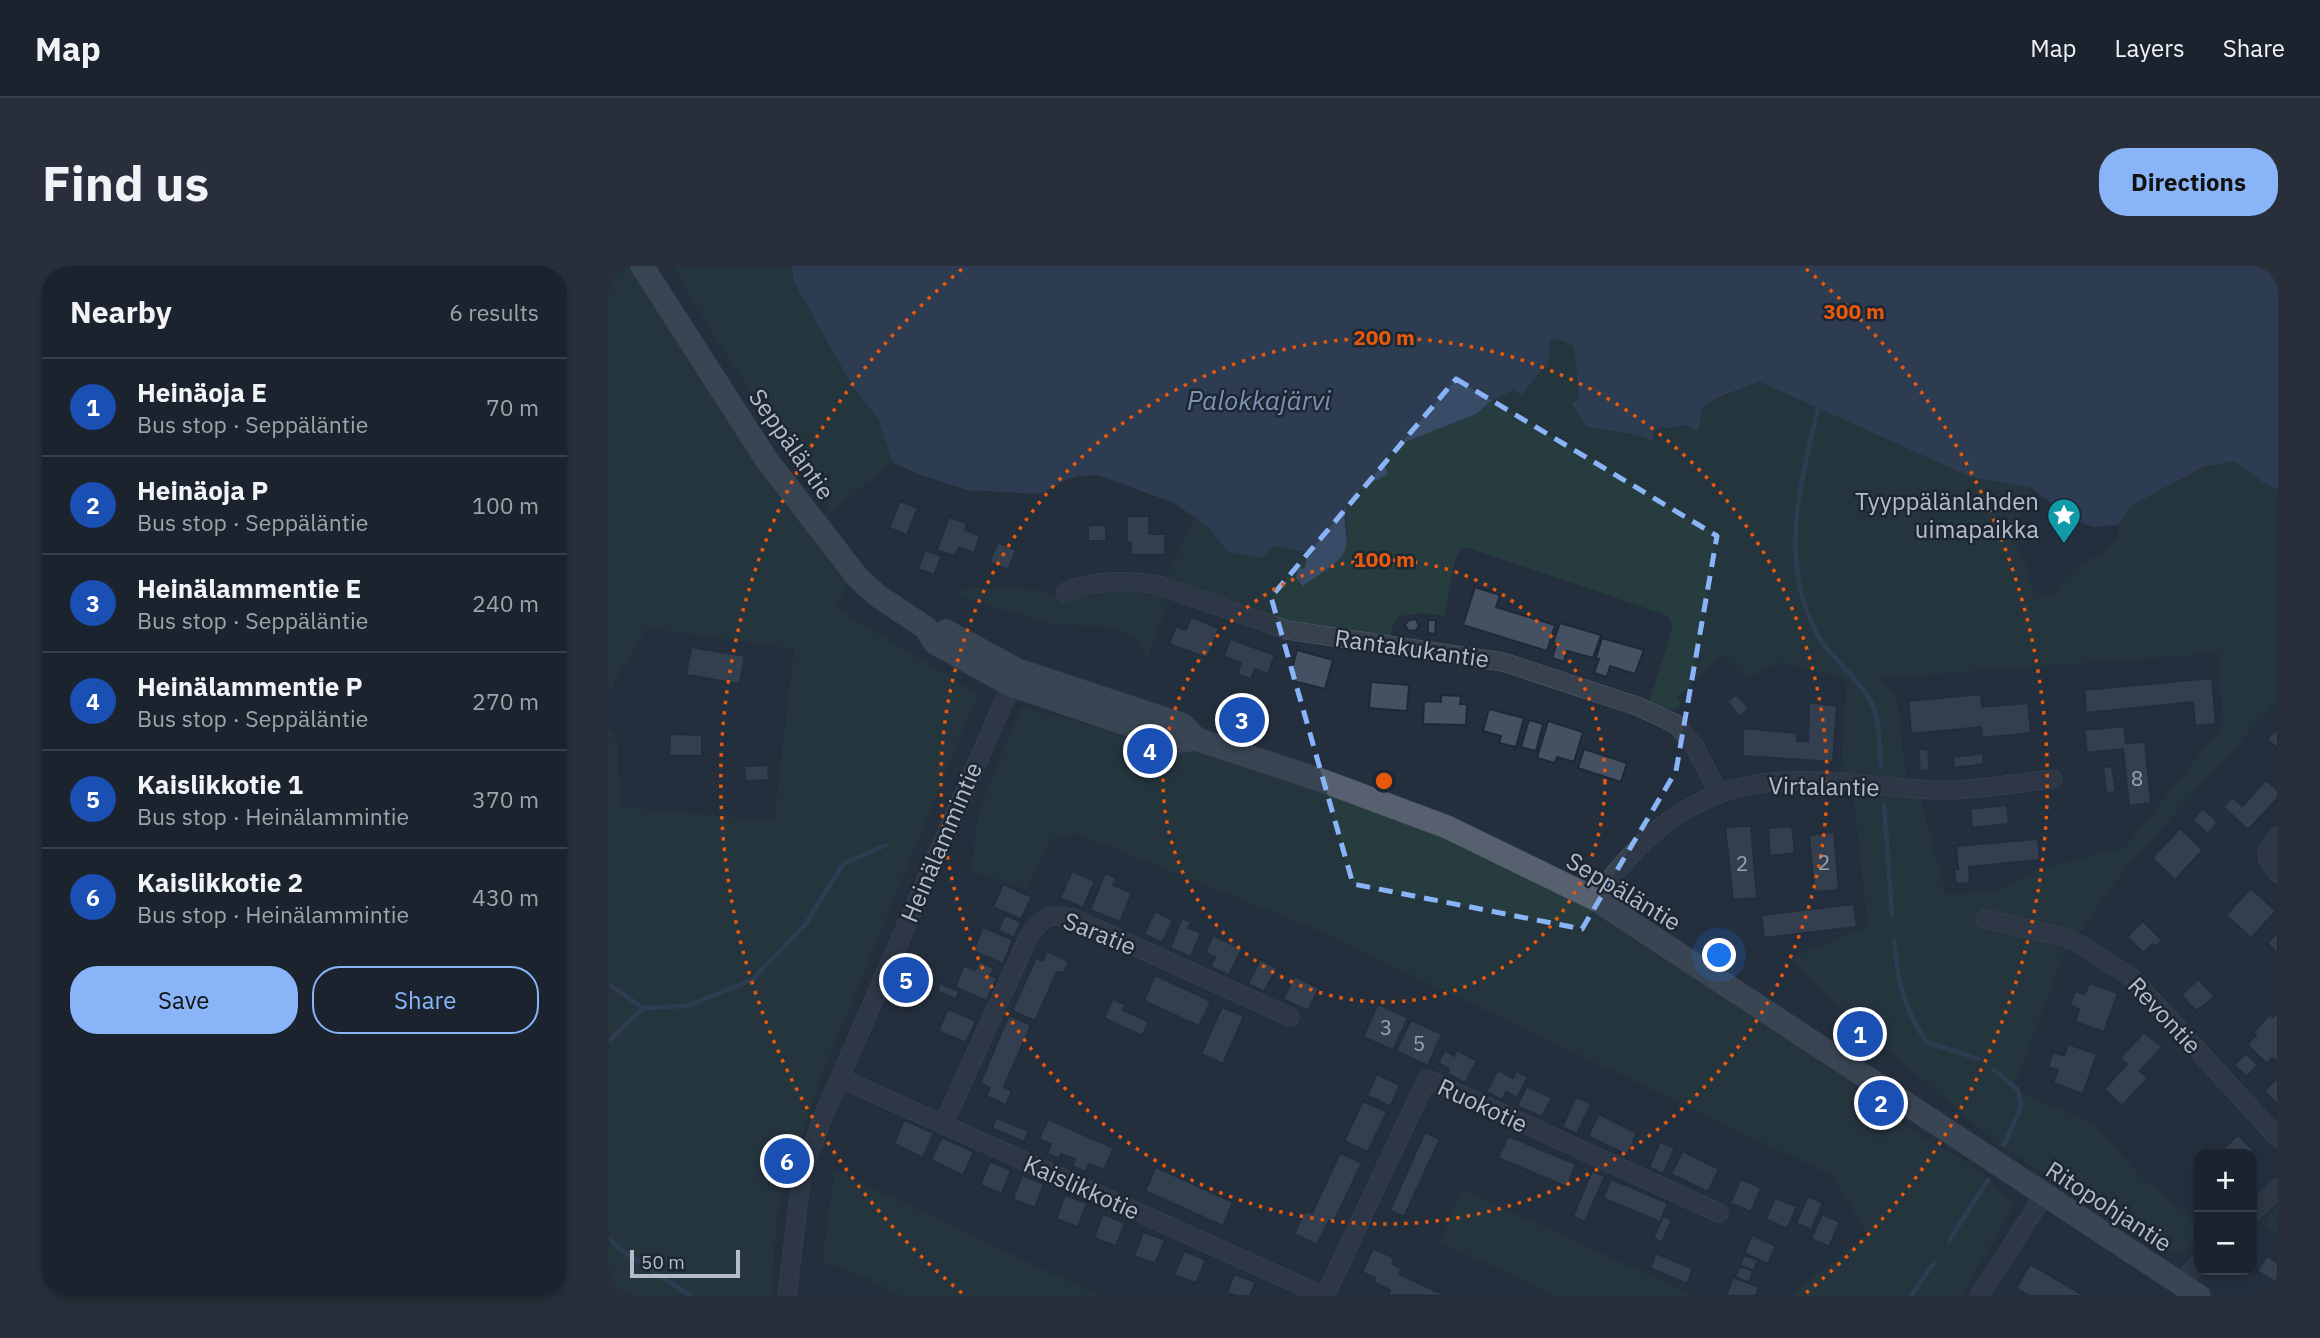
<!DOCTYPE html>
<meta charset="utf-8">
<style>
:root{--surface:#1b232e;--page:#282f3a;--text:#f1f3f6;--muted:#a0a4aa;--line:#39404a;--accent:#8ab4f8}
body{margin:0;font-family:"IBM Plex Sans",sans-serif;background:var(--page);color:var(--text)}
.controls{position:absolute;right:21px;bottom:21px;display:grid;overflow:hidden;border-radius:14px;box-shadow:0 4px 10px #0003}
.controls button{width:63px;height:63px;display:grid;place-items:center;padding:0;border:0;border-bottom:2px solid var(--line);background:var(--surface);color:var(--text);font:35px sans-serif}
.scale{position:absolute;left:21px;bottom:18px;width:110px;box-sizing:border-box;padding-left:7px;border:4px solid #b4bcc9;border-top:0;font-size:19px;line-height:24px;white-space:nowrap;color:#b4bcc9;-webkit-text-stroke:5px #1d2633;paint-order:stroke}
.you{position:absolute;left:1111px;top:690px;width:24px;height:24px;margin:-18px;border:5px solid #fff;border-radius:50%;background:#1a73e8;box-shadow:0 0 0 10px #1a73e833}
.badge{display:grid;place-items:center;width:46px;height:46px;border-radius:50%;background:var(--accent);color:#fff;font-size:23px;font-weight:700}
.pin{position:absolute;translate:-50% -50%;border:4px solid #fff;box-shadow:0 2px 7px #0006}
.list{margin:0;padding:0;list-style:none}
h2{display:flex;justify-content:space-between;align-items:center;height:91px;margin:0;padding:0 28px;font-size:30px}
h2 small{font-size:23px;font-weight:400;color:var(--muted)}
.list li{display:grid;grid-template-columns:46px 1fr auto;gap:21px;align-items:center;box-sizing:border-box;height:98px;padding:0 28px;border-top:2px solid var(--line)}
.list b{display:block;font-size:26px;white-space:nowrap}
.list p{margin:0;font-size:23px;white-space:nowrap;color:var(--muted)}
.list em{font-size:23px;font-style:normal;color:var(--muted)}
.actions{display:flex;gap:14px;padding:21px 28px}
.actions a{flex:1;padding:16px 0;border:2px solid var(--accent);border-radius:28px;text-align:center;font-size:24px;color:var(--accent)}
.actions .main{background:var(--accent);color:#111}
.map{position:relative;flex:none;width:1669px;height:1030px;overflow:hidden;border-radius:28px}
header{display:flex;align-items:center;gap:42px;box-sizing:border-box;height:98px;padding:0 35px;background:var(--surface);border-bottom:2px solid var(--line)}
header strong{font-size:33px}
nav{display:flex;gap:38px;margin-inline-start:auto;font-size:24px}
.intro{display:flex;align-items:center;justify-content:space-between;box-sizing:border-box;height:168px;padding:0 42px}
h1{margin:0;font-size:49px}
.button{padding:18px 32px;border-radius:28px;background:var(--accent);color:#111;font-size:24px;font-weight:700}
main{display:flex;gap:42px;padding:0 42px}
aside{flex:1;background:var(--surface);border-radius:28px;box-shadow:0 4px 10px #0003}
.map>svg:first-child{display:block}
.green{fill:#263c3f}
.water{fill:#394c67}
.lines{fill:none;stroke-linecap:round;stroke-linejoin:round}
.stream{stroke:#394c67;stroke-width:4.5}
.building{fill:#455162;stroke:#1f2835;stroke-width:2}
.minor-casing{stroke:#565f6c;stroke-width:19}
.major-casing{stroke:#414a57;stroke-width:24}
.minor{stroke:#38414e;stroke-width:18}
.major{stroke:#56606e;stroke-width:23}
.marked{fill:none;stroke:#8ab4f8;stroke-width:5;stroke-dasharray:14 9;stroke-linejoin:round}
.ring{fill:none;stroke:#e8590c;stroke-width:3.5;stroke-dasharray:3.5 7}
.labels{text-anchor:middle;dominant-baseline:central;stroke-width:5;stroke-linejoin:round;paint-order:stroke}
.number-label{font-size:21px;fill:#98a1af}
.street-label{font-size:24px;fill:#b4bcc9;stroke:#1d2633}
.poi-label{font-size:24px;fill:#b4bcc9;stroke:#1d2633;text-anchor:end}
.water-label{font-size:26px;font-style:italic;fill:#7c92b1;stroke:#1d2633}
.centre{fill:#e8590c;stroke:#1d2633;stroke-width:3.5}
.ring-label{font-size:21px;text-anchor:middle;font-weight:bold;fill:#e8590c;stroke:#1d2633;stroke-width:5;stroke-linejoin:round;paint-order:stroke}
</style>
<header>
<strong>Map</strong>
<nav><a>Map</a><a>Layers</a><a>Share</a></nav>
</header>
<div class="intro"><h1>Find us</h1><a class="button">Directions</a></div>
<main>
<aside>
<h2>Nearby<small>6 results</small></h2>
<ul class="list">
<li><span class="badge" style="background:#1a4fb4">1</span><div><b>Heinäoja E</b><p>Bus stop · Seppäläntie</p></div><em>70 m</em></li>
<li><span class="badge" style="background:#1a4fb4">2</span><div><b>Heinäoja P</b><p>Bus stop · Seppäläntie</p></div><em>100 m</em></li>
<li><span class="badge" style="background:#1a4fb4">3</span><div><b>Heinälammentie E</b><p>Bus stop · Seppäläntie</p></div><em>240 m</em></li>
<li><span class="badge" style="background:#1a4fb4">4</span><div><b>Heinälammentie P</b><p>Bus stop · Seppäläntie</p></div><em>270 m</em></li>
<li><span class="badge" style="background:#1a4fb4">5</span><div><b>Kaislikkotie 1</b><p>Bus stop · Heinälammintie</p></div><em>370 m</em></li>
<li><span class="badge" style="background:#1a4fb4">6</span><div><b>Kaislikkotie 2</b><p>Bus stop · Heinälammintie</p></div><em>430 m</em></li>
</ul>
<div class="actions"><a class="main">Save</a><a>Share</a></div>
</aside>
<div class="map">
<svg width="1669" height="1030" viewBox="0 0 1669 1030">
<rect width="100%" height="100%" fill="#242f3e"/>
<!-- green -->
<path class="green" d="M0,0H23L242,313L227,342L369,428L210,816L168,950L162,1030H0V463L8,473L11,541L165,555L185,383L38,362L0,425Z
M64,0H183L185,16L241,116L270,154L283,196L222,246L103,68Z
M948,73L965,80L970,133L1018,169L1036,170L1043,175L1050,161C1064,163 1077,158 1091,161L1092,147L1097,138L1151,116L1209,142L1401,217L1423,222L1409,254L1404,273L1417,298L1425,327L1443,330L1454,315L1470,299L1495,286L1510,271L1508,259L1523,240L1538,231L1598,201L1624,195L1655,217L1669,223V434L1517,602L1455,688L1404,824L1484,857L1533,912L1590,958V970L1573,987L1555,985L1387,877L1245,755L1182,692L1259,660L1243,520L1310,526L1337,629L1390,625L1426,604L1516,581L1614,459L1610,387L1269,412L1288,433L1298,519L1231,514L1238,413L1173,396L1137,412L1114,388L1068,432L1072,437L1070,441L1062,444L1040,437L1064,360L1057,349L860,282L852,283L847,291L835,350L813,347L791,350L784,359L782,371L680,356L566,318L538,392L525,369L502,361L444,358L347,330L357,323L366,322L426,324L462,334L486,320L542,322L557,312L586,252L599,261L618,286L667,280L700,286L696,302L687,312L739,270C729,233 751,224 779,208L773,196L791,178L867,148L882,135L904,124L913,128L940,94L941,74Z
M412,441L648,501L790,549L999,652L1237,813L1260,839L1364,900L1405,938L1353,1030H1179L1259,969L1224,910L706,663L469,568L441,573L417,623L362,605L370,544Z
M226,904L490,1030H293L250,1008L213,996Z
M852,923L1086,1030H948L831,976Z
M1669,938V969L1652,957Z"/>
<!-- water -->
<path class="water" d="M183,0H1669V223L1655,217L1625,195L1595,201L1538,231L1523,240L1508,259L1484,261L1461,252L1423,222L1362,211L1151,116C1140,120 1103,132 1097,139C1089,146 1094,158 1087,166L1079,159L1062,162L1050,161L1044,168L1043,175C1032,168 993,164 977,160L963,138L970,133L965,80L948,73L941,75L939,100L932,104L913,129L904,124L882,135L867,148L791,178L774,196L779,208C759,219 733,230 736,258C737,269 740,279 733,290C726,300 704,312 694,320L687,312L689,303L696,302L699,286L667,280L651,292L618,285L599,261L565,237L489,209L470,210L457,214L432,228L358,224L309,208L283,196L270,154L241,116L185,16Z"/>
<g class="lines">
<!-- stream -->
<path class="stream" d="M1209,142C1192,217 1169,294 1207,366C1220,392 1252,412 1265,442C1271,456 1270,485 1272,501
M1275,538L1283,649
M1285,675C1290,721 1293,736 1317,776L1370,793
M0,718L34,742L78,740L143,714L196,659L234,598L277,579
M0,775L34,742
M1385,804L1409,824L1412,841L1395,879
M0,973L15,986L82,1030
M1340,975L1379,914
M1302,1030L1325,997"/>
</g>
<!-- building -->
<path class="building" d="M291,235L309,242L298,269L280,262Z
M518,250H540V268H556V289H522V277L518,276Z
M340,251L358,257L356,264L371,270L365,287L350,281L346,290L328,284Z
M479,259H497V275H479Z
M389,276L407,284L399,304L380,296Z
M316,284L333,290L325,309L309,303Z
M866,321L891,329L887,341L946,359L938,385L854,359Z
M582,351L610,362L598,392L560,378L567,360L577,364Z
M807,353L810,360L806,365L799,364L796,359L800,354Z
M819,354H827L826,368L819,367Z
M951,357L992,369L984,392L958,385L955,396L943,392L948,377H944Z
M993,372L1035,384L1026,408L1001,400L998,411L985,407L990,393L987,392Z
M621,373L666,389L659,408L646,403L642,413L628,408L632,397L615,390Z
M82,381L136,390L131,418L77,409Z
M688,384L724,394L716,423L680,414Z
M1603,412L1607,458L1586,460L1584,436L1477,447L1475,424Z
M762,416L800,419L798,445L760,442Z
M1127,428L1140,442L1131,451L1118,436Z
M1372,428L1373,441L1419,437L1422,467L1373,472L1372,461L1302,468L1299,435Z
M832,429L852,430L851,438H858L857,459L814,458L815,435L832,436Z
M1200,436L1228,440L1224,496L1134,490V462L1188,467V475H1199Z
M880,443L915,452L907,481L890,477L892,470L874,465Z
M920,454L934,458L927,485L912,481Z
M939,455L974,466L965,496L948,491L946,497L928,492Z
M1515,460L1517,477L1536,476L1542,537L1520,540L1514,483L1478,487L1475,464Z
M1669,462V483L1658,473Z
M61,468L93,469V490H60Z
M975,483L1018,497L1012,516L969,502Z
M1309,483H1319L1321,504L1311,505Z
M1374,487L1375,498L1345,502L1344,491Z
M159,499L160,514L136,515L135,500Z
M1503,500L1507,526L1497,527L1494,501Z
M1657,514L1669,524V532L1639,564L1614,541L1623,531L1633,540Z
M1398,539L1400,558L1363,562L1361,543Z
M1594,542L1609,556L1599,568L1583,554Z
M1142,560L1148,632L1124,634L1116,561Z
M1183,560L1186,587L1161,590L1159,562Z
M1571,562L1594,584L1566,614L1543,592Z
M1225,566L1230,624L1205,626L1200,569Z
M1429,573L1431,594L1360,601L1361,617L1347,618L1345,603H1349L1347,580Z
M463,605L486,615L474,642L451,632Z
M496,607L507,612L504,619L523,627L511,656L481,644Z
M394,618L423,631L412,653L384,641Z
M1642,622L1667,645L1642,672L1617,649Z
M1245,638L1248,661L1155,672L1152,649Z
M546,645L564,654L553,677L535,668Z
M396,649L412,656L405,672L389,664Z
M573,652L582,656L579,662L592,667L582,691L561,682Z
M1534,655L1553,674L1547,681L1544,678L1534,687L1518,671Z
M374,661L404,674L394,698L364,685Z
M1669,666V688L1658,677Z
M604,669L633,683L620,709L601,701L606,691L596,687Z
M438,685L460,695L455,707L448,706L426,755L403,745L427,692L434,695Z
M651,693L668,702L655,726L639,718Z
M370,695L385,702L382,709L388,712L378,735L346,721L355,699L366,704Z
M546,709L602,735L590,760L535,735Z
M685,710L710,722L699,745L674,733Z
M1589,713L1606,731L1587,745L1572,729Z
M331,717L350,725L347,733L328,725Z
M1480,717L1509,727L1495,766L1466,756L1470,743L1461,739L1466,725L1476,728Z
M504,733L517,739L514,744L540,756L533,770L495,752Z
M769,738L799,752L784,784L754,771Z
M613,741L635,750L614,798L592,788Z
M339,743L367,755L357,777L329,765Z
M1669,746V795L1663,792L1658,798L1638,779L1647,769L1644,767L1661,748L1664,751Z
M400,749L422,759L395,821L403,825L397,839L377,830L381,822L371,817Z
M802,754L833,768L819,800L787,785Z
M1535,766L1553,781L1531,805L1539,812L1513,840L1495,823L1518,798L1511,792Z
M1459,778L1488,788L1474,828L1444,817L1449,804L1439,801L1444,786L1455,790Z
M836,784L845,790L848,784L868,795L856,817L838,807L840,803L829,797Z
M1637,787L1649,799L1638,811L1625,799Z
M889,804L904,812L907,805L919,811L908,832L897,826L893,834L877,826Z
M768,808L791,819L781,841L758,829Z
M1669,811V839L1655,825Z
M918,820L943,832L933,851L908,840Z
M967,831L982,838L968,868L953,861Z
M754,835L778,846L759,886L735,875Z
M990,848L1028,867L1018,889L979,870Z
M387,852L420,865L415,876L383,862Z
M439,853L505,882L495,904L480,898L476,906L463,900L466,893L452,888L450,893L438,887L442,878L430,873Z
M295,854L325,867L314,892L285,878Z
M816,866L831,873L795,951L781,944Z
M1629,869L1645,885L1641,888H1609Z
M899,870L967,898L958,921L889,892Z
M333,871L365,886L354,910L322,894Z
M1051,876L1066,882L1054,908L1040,901Z
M1074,885L1110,903L1099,926L1062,908Z
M731,887L753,897L724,957L720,955L708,979L685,968L696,945L703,947Z
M381,895L402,904L393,928L371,919Z
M547,901L624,936L614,960L536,925Z
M983,905L996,910L976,956L964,950Z
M413,909L435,918L426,942L404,933Z
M1002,913L1059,937L1051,956L994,932Z
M1132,913L1152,922L1142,946L1121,937Z
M456,929L478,937L469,961L447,953Z
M1199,930L1214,937L1202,964L1187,957Z
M1166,932L1188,941L1178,963L1157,953Z
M494,948L516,957L507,980L485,972Z
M1213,948L1231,956L1220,981L1202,973Z
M1054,950L1063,954L1053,976L1044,973Z
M534,966L556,974L546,998L525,990Z
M1143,969L1167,980L1159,998L1135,987Z
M764,982L785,992L783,998L793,1002L790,1008L837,1030L779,1029L781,1024L764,1016L766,1012L753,1006Z
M575,985L597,994L587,1017L565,1009Z
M1047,987L1084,1003L1078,1018L1041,1002Z
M1135,989L1149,994L1145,1005L1131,999Z
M1658,990L1669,997V1018L1648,1005Z
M1421,998L1476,1030H1420L1407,1022Z
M1131,1000L1144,1005L1140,1017L1126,1011Z
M625,1008L647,1016L641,1030H627L618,1027Z
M1124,1011L1150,1021L1147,1030H1117Z"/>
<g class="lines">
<!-- minor casing -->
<g class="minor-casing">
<path id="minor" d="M456,326C487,314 516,313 549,319L678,364L894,396L1028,440L1067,458L1086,481L1110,528
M1669,570C1655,585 1654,593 1669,607
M986,633C1031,571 1082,524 1162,516C1217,511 1273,522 1328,524C1366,525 1406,517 1444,513
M1376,653L1460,672L1521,710L1669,872
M231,812L715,1030
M334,859L420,670C435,650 440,647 464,652L681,751
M1643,947L1669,922
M1571,1017L1590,998
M178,1030L193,906L216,846L406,410
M716,1030L818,813L1110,947
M1370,1030L1435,929"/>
</g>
<!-- major casing -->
<g class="major-casing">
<path id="major" d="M33,0L157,193L249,312L269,330L317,362L326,377L402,419L568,475L587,473L717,516L838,561L986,633L1590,1030
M337,365L408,404L574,459L587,473"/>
</g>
<!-- minor -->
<use href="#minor" class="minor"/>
<!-- major -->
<use href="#major" class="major"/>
</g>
<!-- marked area -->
<path d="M0 0H1669V1030H0ZM847,113L1108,270L1067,505L973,663L744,618L662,331Z" fill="#242f3e" fill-opacity=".55" fill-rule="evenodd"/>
<path class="marked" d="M847,113L1108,270L1067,505L973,663L744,618L662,331Z"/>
<!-- distance rings -->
<g class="ring">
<circle cx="775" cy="515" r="221"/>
<circle cx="775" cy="515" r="443"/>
<path d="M353 1027A664 664 0 0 1 353 3M1197 3A664 664 0 0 1 1197 1027"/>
</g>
<!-- icons -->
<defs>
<g id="sight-pin" transform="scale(1.75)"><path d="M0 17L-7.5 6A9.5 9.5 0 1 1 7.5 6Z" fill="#0f9aa8" stroke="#1d2633"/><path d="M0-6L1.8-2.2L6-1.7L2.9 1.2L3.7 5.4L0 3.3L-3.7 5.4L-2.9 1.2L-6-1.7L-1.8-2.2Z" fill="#fff"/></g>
</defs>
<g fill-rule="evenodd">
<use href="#sight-pin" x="1455" y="249"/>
</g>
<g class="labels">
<!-- number labels -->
<g class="number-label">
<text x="1528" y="512">8</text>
<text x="1215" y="596">2</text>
<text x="1133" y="597">2</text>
<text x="777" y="761">3</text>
<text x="810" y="777">5</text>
</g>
<!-- street labels -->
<g class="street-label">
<text transform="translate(183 178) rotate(55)">Seppäläntie</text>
<text transform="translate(803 382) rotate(8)">Rantakukantie</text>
<text transform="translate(1215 520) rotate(1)">Virtalantie</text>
<text transform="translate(332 576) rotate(-67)">Heinälammintie</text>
<text transform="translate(1015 625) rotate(31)">Seppäläntie</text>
<text transform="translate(491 667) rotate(22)">Saratie</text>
<text transform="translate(1556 749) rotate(47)">Revontie</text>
<text transform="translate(874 839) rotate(25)">Ruokotie</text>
<text transform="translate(473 921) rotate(24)">Kaislikkotie</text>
<text transform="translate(1500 940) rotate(33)">Ritopohjantie</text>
</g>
<!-- poi labels -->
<g class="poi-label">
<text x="1430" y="235">Tyyppälänlahden<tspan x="1430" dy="28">uimapaikka</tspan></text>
</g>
<!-- water labels -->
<g class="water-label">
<text x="650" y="134">Palokkajärvi</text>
</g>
</g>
<circle cx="775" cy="515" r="10" class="centre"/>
<g class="ring-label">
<text x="1245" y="53">300 m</text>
<text x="775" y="79">200 m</text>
<text x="775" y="301">100 m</text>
</g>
</svg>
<div class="controls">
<button>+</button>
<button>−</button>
</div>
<div class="scale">50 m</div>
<div class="you"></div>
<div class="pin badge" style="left:1251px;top:768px;background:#1a4fb4">1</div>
<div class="pin badge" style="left:1272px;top:837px;background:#1a4fb4">2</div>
<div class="pin badge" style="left:633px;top:454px;background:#1a4fb4">3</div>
<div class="pin badge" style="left:541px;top:485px;background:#1a4fb4">4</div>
<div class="pin badge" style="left:297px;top:714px;background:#1a4fb4">5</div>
<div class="pin badge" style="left:178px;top:895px;background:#1a4fb4">6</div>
</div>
</main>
